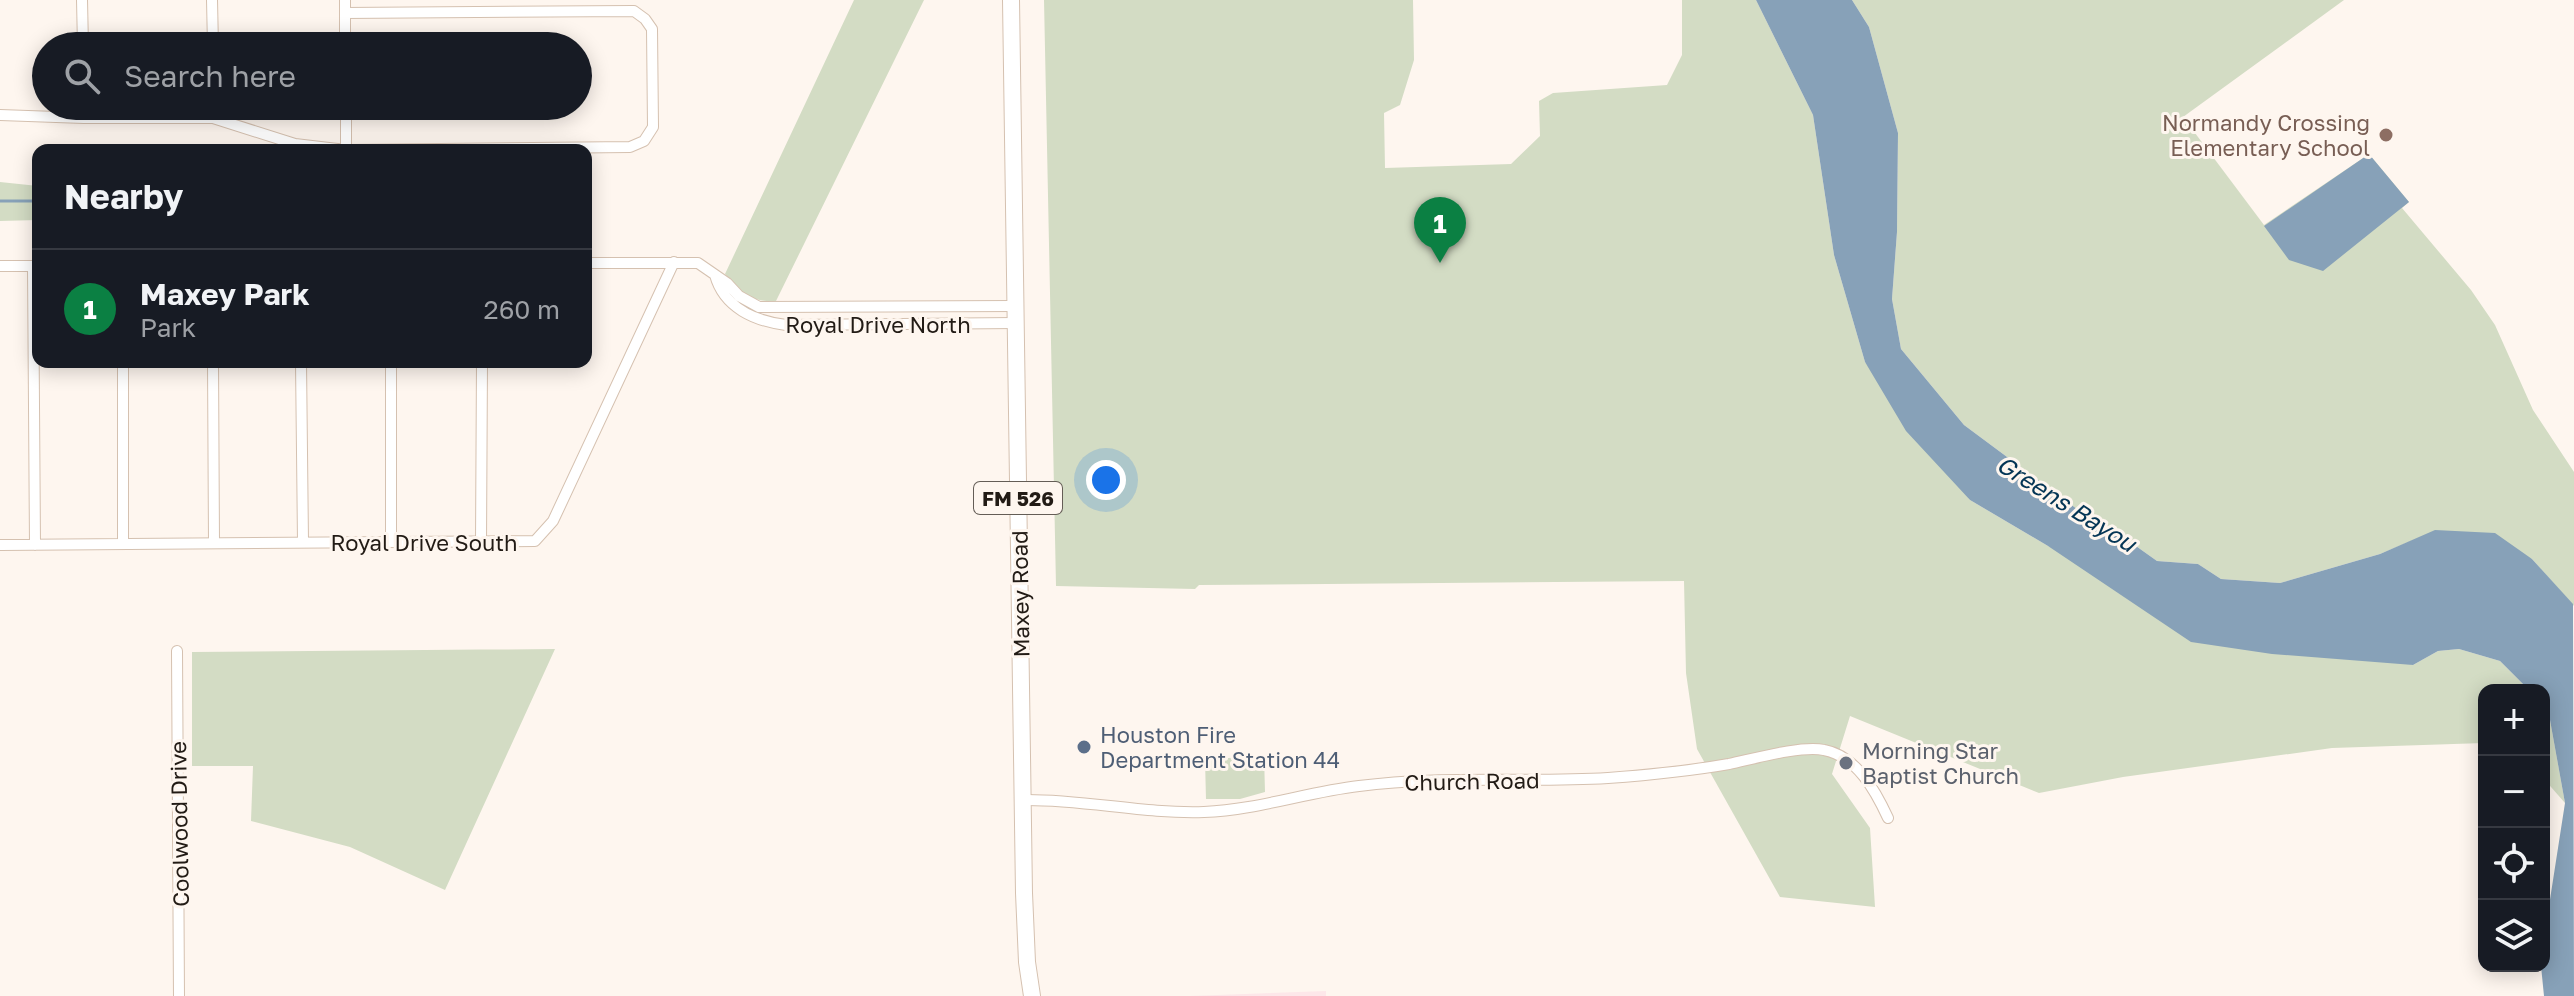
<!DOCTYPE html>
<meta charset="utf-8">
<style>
:root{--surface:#171b24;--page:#242831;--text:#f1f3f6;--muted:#9ea1a6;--line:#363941;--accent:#0b8043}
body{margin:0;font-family:"Golos Text",sans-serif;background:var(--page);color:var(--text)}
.controls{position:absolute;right:24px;bottom:24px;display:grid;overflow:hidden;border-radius:16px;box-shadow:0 4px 20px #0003}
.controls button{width:72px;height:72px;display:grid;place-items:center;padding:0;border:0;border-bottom:2px solid var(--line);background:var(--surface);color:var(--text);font:40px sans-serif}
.you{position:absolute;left:1106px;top:480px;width:28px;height:28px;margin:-20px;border:6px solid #fff;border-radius:50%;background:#1a73e8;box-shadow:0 0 0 12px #1a73e833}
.badge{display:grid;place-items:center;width:52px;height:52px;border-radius:50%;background:var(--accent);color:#fff;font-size:26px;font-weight:700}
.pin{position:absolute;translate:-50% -66px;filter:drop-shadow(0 2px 4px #0008)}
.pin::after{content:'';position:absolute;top:42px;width:28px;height:24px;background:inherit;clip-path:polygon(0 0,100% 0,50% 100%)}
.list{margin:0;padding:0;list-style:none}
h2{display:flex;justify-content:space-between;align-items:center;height:104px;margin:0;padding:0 32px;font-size:34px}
h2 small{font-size:26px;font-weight:400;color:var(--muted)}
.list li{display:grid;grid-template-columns:52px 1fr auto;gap:24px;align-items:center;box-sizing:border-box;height:120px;padding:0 32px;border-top:2px solid var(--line)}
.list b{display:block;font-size:30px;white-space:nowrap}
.list p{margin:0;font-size:26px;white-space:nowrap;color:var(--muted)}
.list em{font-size:26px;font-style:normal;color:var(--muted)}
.icon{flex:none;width:44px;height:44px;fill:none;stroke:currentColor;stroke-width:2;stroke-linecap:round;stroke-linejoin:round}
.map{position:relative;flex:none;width:2574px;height:996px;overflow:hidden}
.search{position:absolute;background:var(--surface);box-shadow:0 4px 20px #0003;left:32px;top:32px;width:560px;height:88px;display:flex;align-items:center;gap:20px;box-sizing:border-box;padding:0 28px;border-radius:44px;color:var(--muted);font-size:30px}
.panel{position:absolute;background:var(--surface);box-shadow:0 4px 20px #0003;left:32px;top:144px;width:560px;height:224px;border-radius:16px}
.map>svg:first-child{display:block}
.commercial{fill:#fde7e9}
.green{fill:#d3dcc4}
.water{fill:#87a1b8}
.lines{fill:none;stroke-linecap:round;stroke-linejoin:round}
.stream{stroke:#87a1b8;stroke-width:3}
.minor-casing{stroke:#d5c1b0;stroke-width:12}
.primary-casing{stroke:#d5c1b0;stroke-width:18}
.minor{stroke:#fff;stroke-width:10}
.primary{stroke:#fff;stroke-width:16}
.education-dot{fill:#8d6e63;stroke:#fef6ef;stroke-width:3}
.service-dot{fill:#5c6f8a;stroke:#fef6ef;stroke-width:3}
.worship-dot{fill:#6b7280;stroke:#fef6ef;stroke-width:3}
.labels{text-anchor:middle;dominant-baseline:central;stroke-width:6;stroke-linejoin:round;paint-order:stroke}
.shield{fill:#fef6ef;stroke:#645d56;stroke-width:2}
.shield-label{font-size:20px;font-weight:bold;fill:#221b15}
.education-label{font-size:22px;fill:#785e54;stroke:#fef6ef;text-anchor:end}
.street-label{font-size:22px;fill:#221b15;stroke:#fef6ef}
.service-label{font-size:22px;fill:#4e5e75;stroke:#fef6ef;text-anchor:start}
.worship-label{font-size:22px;fill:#5b616d;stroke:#fef6ef;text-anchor:start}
.water-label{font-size:24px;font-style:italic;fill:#043555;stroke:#fef6ef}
</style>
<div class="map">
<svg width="2574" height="996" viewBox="0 0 2574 996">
<rect width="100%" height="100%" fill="#fef6ef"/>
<!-- commercial -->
<path class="commercial" d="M1326,991V996H1190Z"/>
<!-- green -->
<path class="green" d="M854,0H924L776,301C749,302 742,293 725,274Z
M1044,0H1413L1414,60L1400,105L1384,113L1385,168L1511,164L1540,136L1539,101L1553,93L1667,85L1682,55V0H1756L1813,115L1834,255L1865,362L1970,500L2048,546L2413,665L2438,651L2459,649L2500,661L2529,690H2484V743L2332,748L2123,777L2039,793L1850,716L1832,774L1870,828L1875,907L1780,897L1697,749L1686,673L1684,581L1199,585L1195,589L1056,586Z
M1852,0H2344L2183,117L2264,225L2369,154L2409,202L2402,208L2471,290L2495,325L2533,410L2574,472V606L2532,559L2435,531L2380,554L2280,583L2221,579L2198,564L2157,561L2119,534L2089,518L1964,425L1901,349L1892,299L1897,232L1898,133L1869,27Z
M0,182L38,186V220L0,221Z
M555,649L445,890L350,847L251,821L253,766H192V652Z
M2544,705L2548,709L2565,803L2544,779Z
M1264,755L1265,792L1240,799H1206L1205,760Z"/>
<!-- water -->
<path class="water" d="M1756,0H1852L1869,27L1898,133L1897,232L1892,299L1901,349L1964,425L2089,518L2119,534L2157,561L2198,564L2221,579L2280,583L2380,554L2435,530L2495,533L2532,559L2573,604L2574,996H2544L2541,966H2544V938L2565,803L2548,709L2544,705V690H2529L2500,661L2459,649L2438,651L2413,665L2272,654L2191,642L2048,546L1970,500L1906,431L1865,362L1834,255L1813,115Z
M2369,154L2409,202L2323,271L2289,260L2264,226Z"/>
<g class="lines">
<!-- stream -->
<path class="stream" d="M0,201H38"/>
<!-- minor casing -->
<g class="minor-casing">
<path id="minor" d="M82,0L83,46
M212,0L213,46
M345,0V46
M346,106V150
M0,115L84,118H213L295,144L346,150L630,147L644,141L653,127L652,29L645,19L634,11L345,13
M586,263H698L727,283L739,296L759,307L1015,306
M0,266H38
M33,266L35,545
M715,275C724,308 755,321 786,325L1016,323
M123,362V543
M213,362L214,543
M301,362L303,542
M391,542V362
M481,543L482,362
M0,545L535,541L553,521L674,262
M177,651L179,996
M1023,800C1083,799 1143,814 1204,812C1257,810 1307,792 1359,786C1442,775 1526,783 1608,778C1648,775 1689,771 1729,764C1753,759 1802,745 1824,750C1857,756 1876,792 1888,818"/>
</g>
<!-- primary casing -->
<g class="primary-casing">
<path id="primary" d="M1011,0L1024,893L1027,962L1032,996"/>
</g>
<!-- minor -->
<use href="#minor" class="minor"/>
<!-- primary -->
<use href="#primary" class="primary"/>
</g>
<!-- markers -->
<circle class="education-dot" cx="2386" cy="135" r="8"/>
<circle class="service-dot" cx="1084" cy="747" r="8"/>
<circle class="worship-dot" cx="1846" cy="763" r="8"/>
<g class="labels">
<!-- shield labels -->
<rect class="shield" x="974" y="482" width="88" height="32" rx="6"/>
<g class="shield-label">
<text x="1018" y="498">FM 526</text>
</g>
<!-- education labels -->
<g class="education-label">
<text x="2370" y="122">Normandy Crossing<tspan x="2370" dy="25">Elementary School</tspan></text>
</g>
<!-- street labels -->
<g class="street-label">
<text x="878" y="324">Royal Drive North</text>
<text x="424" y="542">Royal Drive South</text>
<text transform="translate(1020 594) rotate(-91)">Maxey Road</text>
<text transform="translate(1472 781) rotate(-1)">Church Road</text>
<text transform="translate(179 824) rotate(-91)">Coolwood Drive</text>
</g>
<!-- service labels -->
<g class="service-label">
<text x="1100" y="734">Houston Fire<tspan x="1100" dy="25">Department Station 44</tspan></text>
</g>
<!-- worship labels -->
<g class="worship-label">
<text x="1862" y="750">Morning Star<tspan x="1862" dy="25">Baptist Church</tspan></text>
</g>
<!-- water labels -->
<g class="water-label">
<text transform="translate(2067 503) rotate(32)">Greens Bayou</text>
</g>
</g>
</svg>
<div class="controls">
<button>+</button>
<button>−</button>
<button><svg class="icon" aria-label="locate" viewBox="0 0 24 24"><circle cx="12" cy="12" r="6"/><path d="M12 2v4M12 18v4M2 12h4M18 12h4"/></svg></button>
<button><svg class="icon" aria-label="layers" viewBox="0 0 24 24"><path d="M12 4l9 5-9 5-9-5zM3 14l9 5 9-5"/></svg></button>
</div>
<div class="you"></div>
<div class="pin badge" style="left:1440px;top:263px">1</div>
<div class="search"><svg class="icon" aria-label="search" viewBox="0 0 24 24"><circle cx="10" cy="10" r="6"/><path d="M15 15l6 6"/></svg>Search here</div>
<section class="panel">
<h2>Nearby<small></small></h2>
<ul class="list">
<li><span class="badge">1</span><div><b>Maxey Park</b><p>Park</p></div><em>260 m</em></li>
</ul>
</section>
</div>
